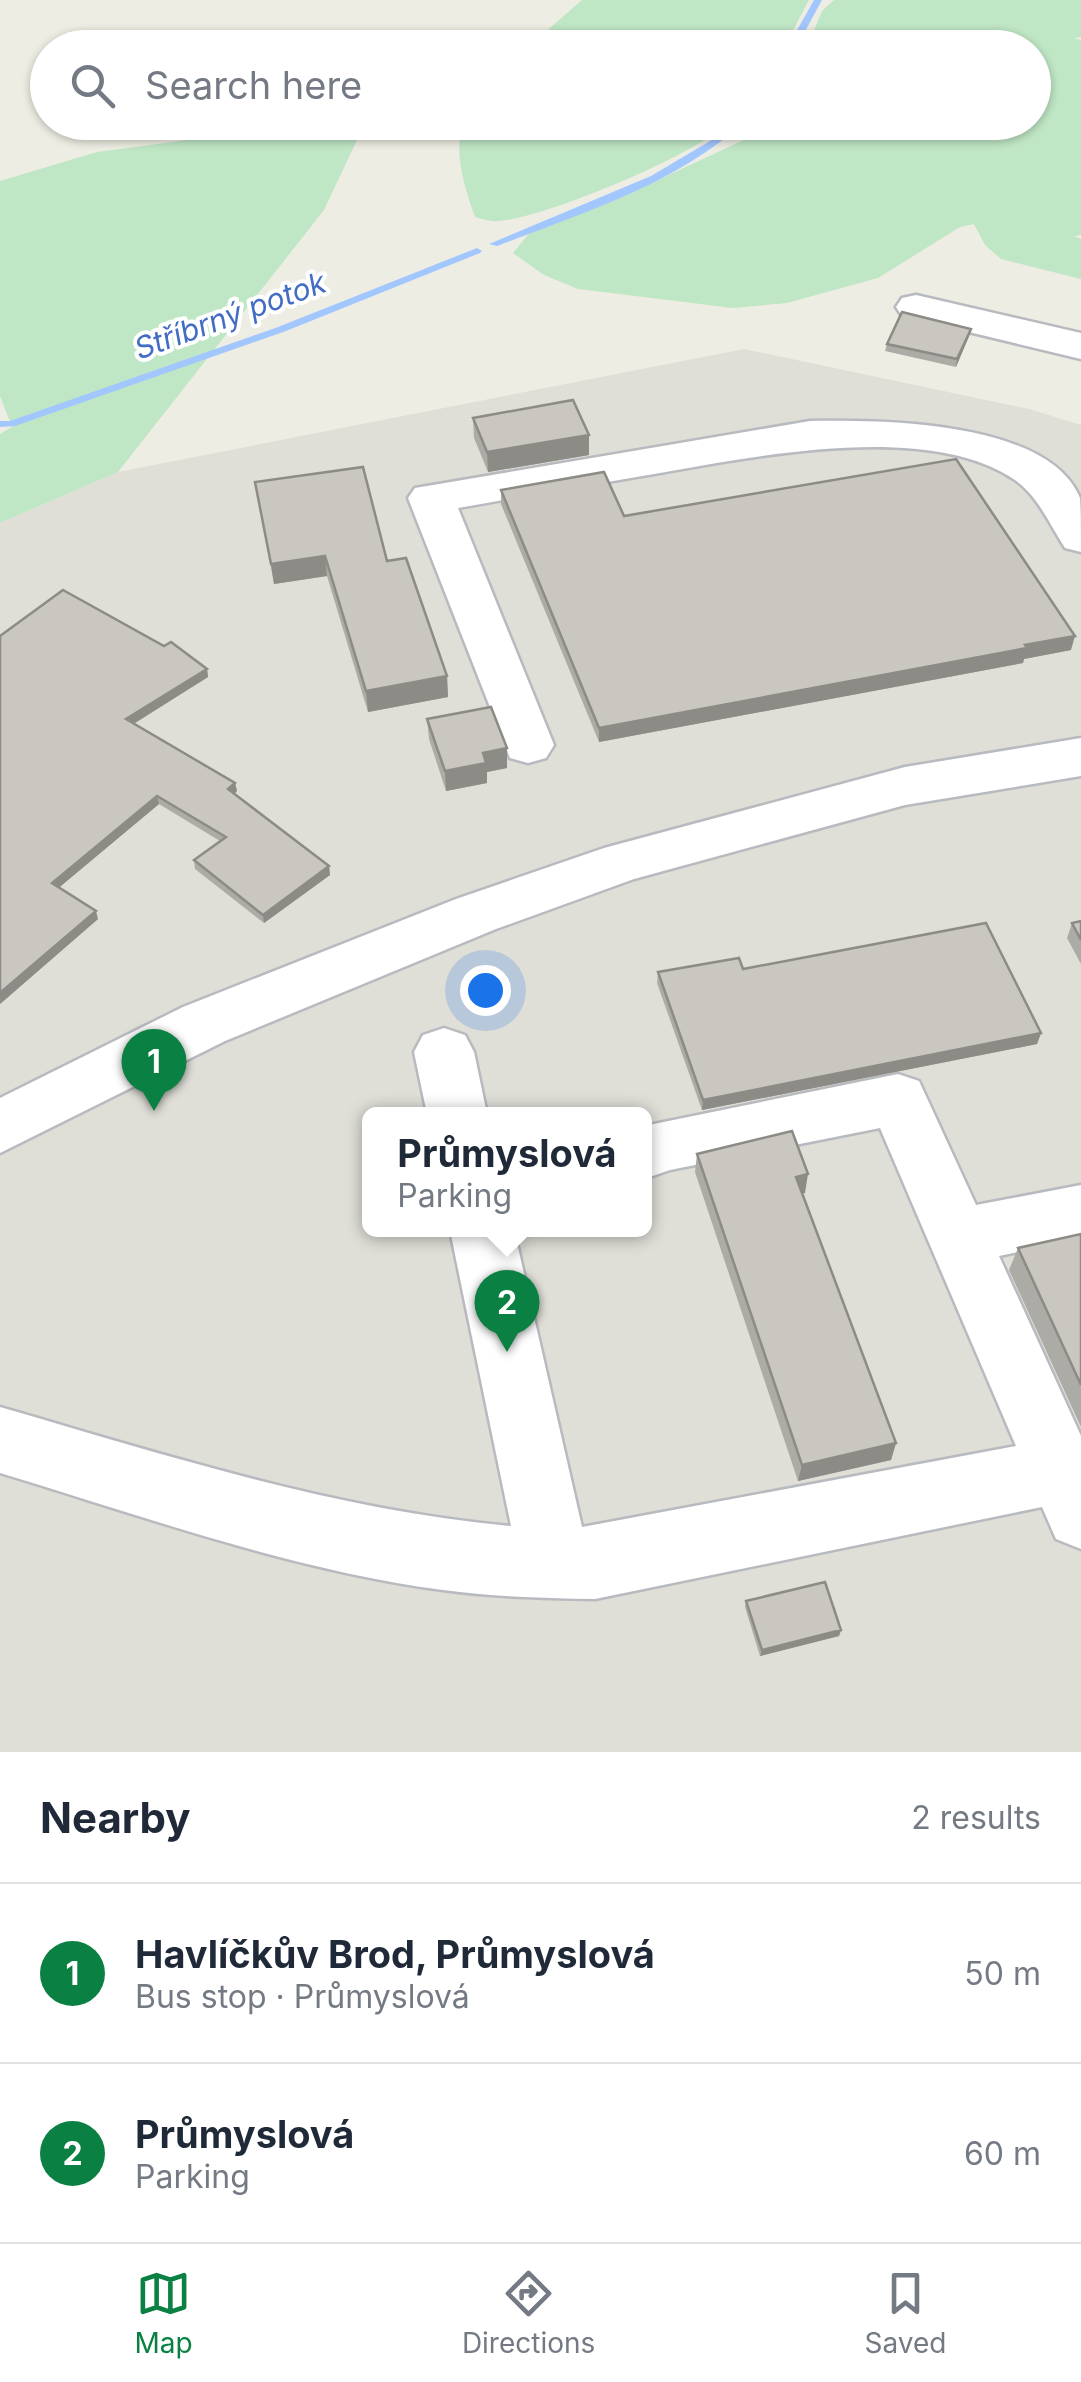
<!DOCTYPE html>
<meta charset="utf-8">
<style>
:root{--surface:#fff;--page:#f2f2f3;--text:#1f2937;--muted:#747a83;--line:#e0e1e3;--accent:#0b8043}
body{margin:0;font-family:Inter,sans-serif;background:var(--page);color:var(--text)}
.you{position:absolute;left:485px;top:990px;width:35px;height:35px;margin:-25px;border:8px solid #fff;border-radius:50%;background:#1a73e8;box-shadow:0 0 0 15px #1a73e833}
.badge{display:grid;place-items:center;width:65px;height:65px;border-radius:50%;background:var(--accent);color:#fff;font-size:32px;font-weight:700}
.pin{position:absolute;translate:-50% -82px;filter:drop-shadow(0 2px 5px #0008)}
.pin::after{content:'';position:absolute;top:52px;width:35px;height:30px;background:inherit;clip-path:polygon(0 0,100% 0,50% 100%)}
.popup{position:absolute;left:362px;top:1107px;width:290px;height:130px;box-sizing:border-box;display:grid;place-content:center;border-radius:15px;background:var(--surface);filter:drop-shadow(0 2px 8px #0005);font-size:32px;white-space:nowrap;color:var(--muted)}
.popup b{font-size:38px;color:var(--text)}
.popup::after{content:'';position:absolute;left:50%;top:100%;margin-left:-20px;border:20px solid transparent;border-top-color:var(--surface)}
.list{margin:0;padding:0;list-style:none}
h2{display:flex;justify-content:space-between;align-items:center;height:130px;margin:0;padding:0 40px;font-size:42px}
h2 small{font-size:32px;font-weight:400;color:var(--muted)}
.list li{display:grid;grid-template-columns:65px 1fr auto;gap:30px;align-items:center;box-sizing:border-box;height:180px;padding:0 40px;border-top:2px solid var(--line)}
.list b{display:block;font-size:38px;white-space:nowrap}
.list p{margin:0;font-size:32px;white-space:nowrap;color:var(--muted)}
.list em{font-size:32px;font-style:normal;color:var(--muted)}
.icon{flex:none;width:55px;height:55px;fill:none;stroke:currentColor;stroke-width:2;stroke-linecap:round;stroke-linejoin:round}
.map{position:relative;flex:none;width:1081px;height:1752px;overflow:hidden}
.search{position:absolute;background:var(--surface);box-shadow:0 2px 8px #0004;left:30px;right:30px;top:30px;height:110px;display:flex;align-items:center;gap:25px;box-sizing:border-box;padding:0 35px;border-radius:55px;color:var(--muted);font-size:38px}
.sheet{height:490px;background:var(--surface)}
nav{display:flex;justify-content:space-around;align-items:center;box-sizing:border-box;height:140px;border-top:2px solid var(--line);background:var(--surface);font-size:28px;color:var(--muted)}
nav a{display:grid;justify-items:center;gap:5px}
nav .on{color:var(--accent)}
.map>svg:first-child{display:block}
.industrial{fill:#dfded7;fill-rule:evenodd}
.green{fill:#bfe6c5}
.lines{fill:none;stroke-linecap:round;stroke-linejoin:round}
.stream{fill:#a2c7ff;fill-rule:evenodd}
.minor-casing{stroke:#b8babf;stroke-width:5}
.minor{fill:#fff;fill-rule:evenodd}
.wall{fill:#adaba5}
.shaded-wall{fill:#8d8b86}
.building{fill:#c9c7c0;stroke:#8d8b86;stroke-width:2.5}
.labels{text-anchor:middle;dominant-baseline:central;stroke-width:8;stroke-linejoin:round;paint-order:stroke}
.far-water-label{font-size:30px;font-style:italic;fill:#436cc4;stroke:#fff}
</style>
<div class="map">
<svg width="1081" height="1752" viewBox="0 0 1081 1752">
<rect width="100%" height="100%" fill="#eeede3"/>
<!-- industrial -->
<path class="industrial" d="M744,349L1029,409L1081,425V1752H0V523L118,472ZM370,1114H644V1230H370Z"/>
<!-- green -->
<path class="green" d="M582,0H809L784,47H517L543,34Z
M834,0H1081V37L1074,38L1081,40V235L1074,236L1081,239V279L1001,259L985,245L974,224L960,227L878,278L787,303L733,308L578,289L544,275L513,253L531,231L613,201L780,123L1034,122V48L807,47L822,11Z
M262,123H365L324,210L118,472L0,523V434L12,427L0,396V181L97,152L180,141Z
M463,123V122L728,123C697,154 543,219 498,221C491,222 482,219 475,217C465,188 453,153 463,123Z"/>
<g class="lines">
<!-- stream -->
<path class="stream" d="M814,0H822L796,48H787Z
M734,122H744C675,185 582,213 497,246L489,244L651,176L710,141Z
M477,248L482,251L480,253L286,331L15,426L0,427V421H10L278,327Z"/>
<!-- minor casing -->
<g class="minor-casing">
<path id="minor" d="M916,295L1081,333V359L902,316L896,307L902,298Z
M810,421C880,420 1048,420 1080,498C1081,512 1081,536 1081,552L1065,548C1050,525 1038,496 1015,480C927,420 753,457 654,474C589,485 523,496 458,508L554,745L546,758L528,763L510,758L408,498L415,488Z
M1081,738V776L905,805L634,879L496,929L225,1041L0,1153V1098L183,1007L456,899L604,848L905,767Z
M444,1028L465,1035L474,1052L487,1114H427L414,1052L423,1035Z
M898,1074L919,1081L976,1205L1081,1185V1239L999,1256L1081,1436V1549L1056,1539L1042,1507L595,1599C545,1598 494,1597 443,1590C292,1570 146,1517 0,1473V1407C169,1456 335,1510 511,1526L450,1230H514L582,1527L1016,1446L880,1128L670,1170L644,1179V1126Z"/>
</g>
<!-- minor -->
<use href="#minor" class="minor"/>
</g>
<!-- wall -->
<path class="wall" d="M971,329L969,336L956,367L885,351L887,344Z
M473,418L589,455L488,472L474,438Z
M255,482L387,561L447,676L448,697L368,712L327,576L274,584Z
M501,490L624,516L1071,650L1024,659L1023,663L599,742L501,504Z
M164,646L207,669L208,677L134,724L235,783L237,791L234,794L329,866L330,875L264,923L195,869L194,860L220,841L159,804L59,887L98,919L0,1004Z
M427,719L507,768L487,772V783L446,791L429,739Z
M1081,921V964L1067,938L1072,923Z
M743,969L1041,1033L1037,1044L702,1110L657,983L658,972Z
M697,1154L805,1193H802L896,1443L891,1460L798,1481L695,1172Z
M1081,1234V1427L1009,1270L1018,1248Z
M746,1601L841,1630L839,1636L760,1656L745,1607Z"/>
<!-- shaded-wall -->
<path class="shaded-wall" d="M971,329L969,336L956,367L957,359Z
M589,435V455L488,472L487,452Z
M325,556L327,576L274,584L271,564Z
M1075,636L1071,650L1024,659L1023,663L599,742V728Z
M207,669L208,677L128,727L126,719Z
M447,676L448,697L368,712L366,691Z
M507,748V768L487,772V783L446,791L445,771L483,753Z
M235,783L237,791L230,798L228,789Z
M157,796L159,804L55,891L52,883Z
M329,866L330,875L264,923L263,915Z
M96,911L98,919L0,1004V993Z
M1041,1033L1037,1044L702,1110L703,1100Z
M808,1174L805,1193L793,1196L796,1177Z
M896,1443L891,1460L798,1481L802,1465Z
M841,1630L839,1636L760,1656L762,1650Z"/>
<!-- building -->
<path class="building" d="M902,312L971,329L957,359L887,344Z
M573,400L589,435L487,452L473,418Z
M956,459L1075,636L1025,645L1027,648L599,728L501,490L604,472L624,516Z
M363,467L387,561L406,558L447,676L366,691L325,556L271,564L255,482Z
M63,590L164,646L171,642L207,669L126,719L235,783L228,789L329,866L263,915L194,860L226,837L157,796L52,883L96,911L0,993V636Z
M491,707L507,748L483,753L486,763L445,771L427,719Z
M1081,921V940L1072,923Z
M986,923L1041,1033L703,1100L658,972L739,958L743,969Z
M792,1131L808,1174L796,1177L896,1443L802,1465L697,1154Z
M1081,1234V1385L1018,1248Z
M825,1582L841,1630L762,1650L746,1601Z"/>
<g class="labels">
<!-- far-water labels -->
<g class="far-water-label">
<text transform="translate(230 315) rotate(-20)">Stříbrný potok</text>
</g>
</g>
</svg>
<div class="you"></div>
<div class="pin badge" style="left:154px;top:1111px">1</div>
<div class="pin badge" style="left:507px;top:1352px">2</div>
<div class="popup"><b>Průmyslová</b>Parking</div>
<div class="search"><svg class="icon" aria-label="search" viewBox="0 0 24 24"><circle cx="10" cy="10" r="6"/><path d="M15 15l6 6"/></svg>Search here</div>
</div>
<section class="sheet">
<h2>Nearby<small>2 results</small></h2>
<ul class="list">
<li><span class="badge">1</span><div><b>Havlíčkův Brod, Průmyslová</b><p>Bus stop · Průmyslová</p></div><em>50 m</em></li>
<li><span class="badge">2</span><div><b>Průmyslová</b><p>Parking</p></div><em>60 m</em></li>
</ul>
</section>
<nav>
<a class="on"><svg class="icon" aria-label="map" viewBox="0 0 24 24"><path d="M3 6l6-2 6 2 6-2v14l-6 2-6-2-6 2zM9 4v14M15 6v14"/></svg>Map</a>
<a><svg class="icon" aria-label="directions" viewBox="0 0 24 24"><path d="M12 3l9 9-9 9-9-9zM9 14v-3h6M13 9l2 2-2 2"/></svg>Directions</a>
<a><svg class="icon" aria-label="saved" viewBox="0 0 24 24"><path d="M7 4h10v16l-5-4-5 4z"/></svg>Saved</a>
</nav>
